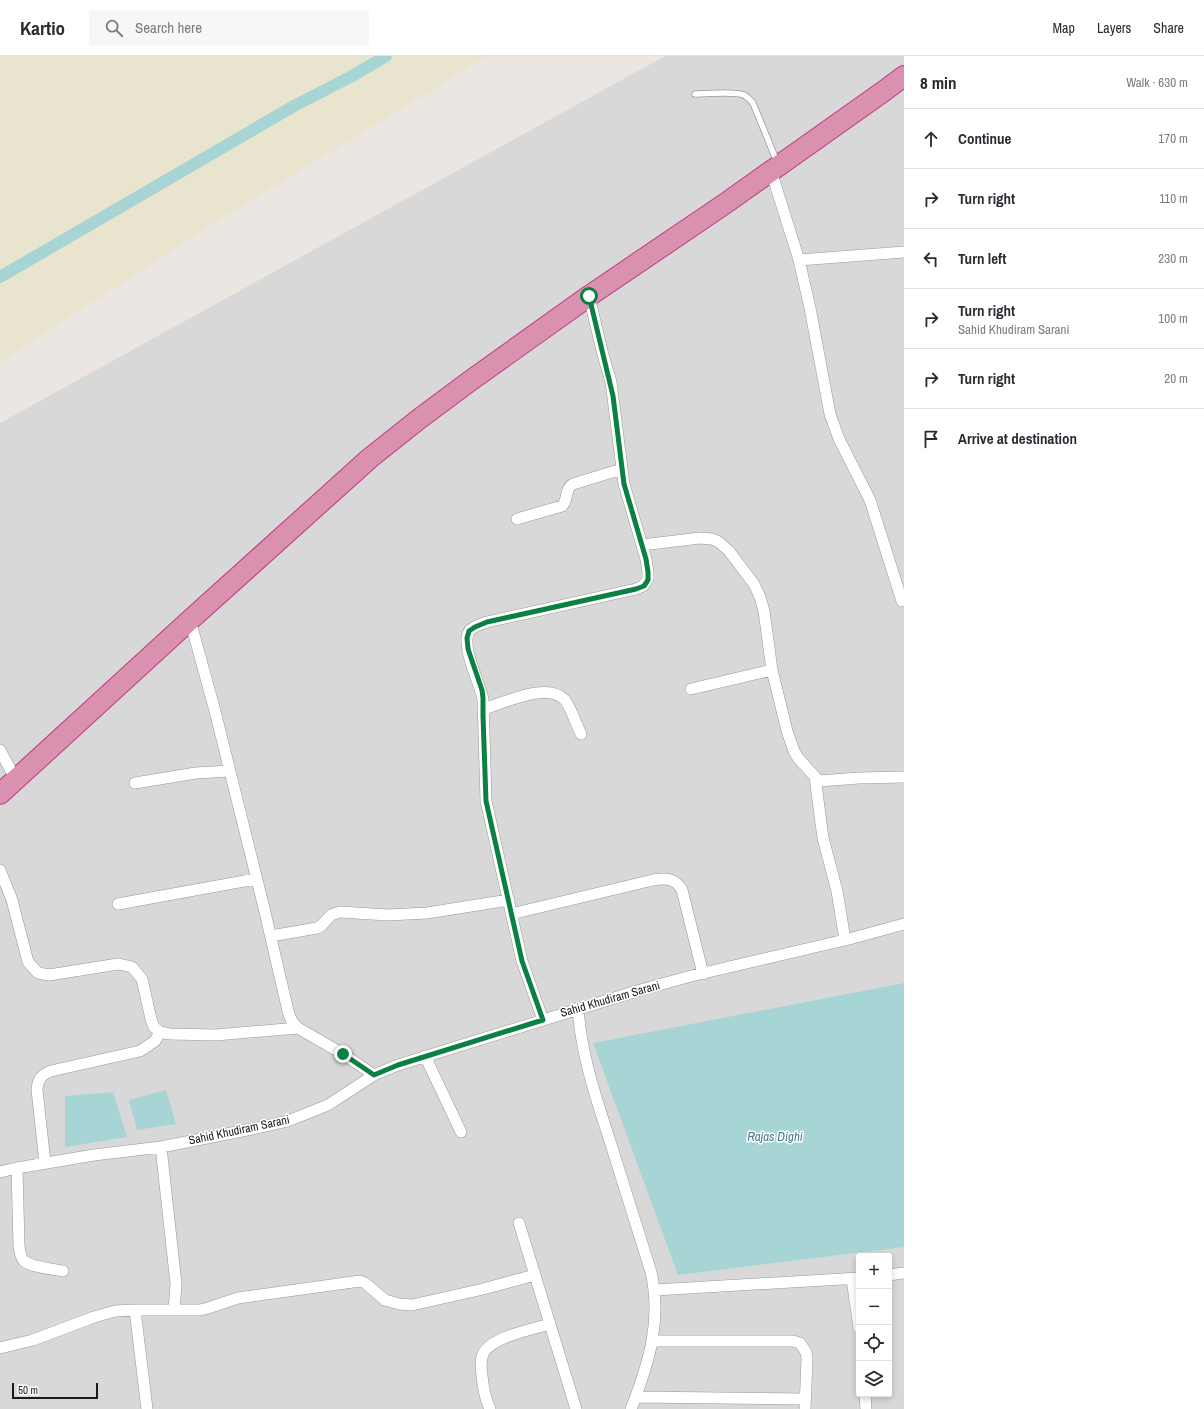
<!DOCTYPE html>
<meta charset="utf-8">
<style>
:root{--surface:#fff;--page:#f7f7f7;--text:#2b2b33;--muted:#7c7c81;--line:#e1e1e2}
body{margin:0;font-family:"Archivo Narrow",sans-serif;background:var(--page);color:var(--text)}
.controls{position:absolute;right:12px;bottom:12px;display:grid;overflow:hidden;border-radius:4px;box-shadow:0 2px 6px #0003}
.controls button{width:36px;height:36px;display:grid;place-items:center;padding:0;border:0;border-bottom:1px solid var(--line);background:var(--surface);color:var(--text);font:20px sans-serif}
.scale{position:absolute;left:12px;bottom:10px;width:86px;box-sizing:border-box;padding-left:4px;border:2px solid #1b1b1b;border-top:0;font-size:11px;line-height:14px;white-space:nowrap;color:#1b1b1b;-webkit-text-stroke:3px #fff;paint-order:stroke}
.stop{position:absolute;width:12px;height:12px;margin:-9px;border:3px solid #0b8043;border-radius:50%;background:#fff}
.stop.end{background:#0b8043;border-color:#fff;box-shadow:0 1px 4px #0008}
.list{margin:0;padding:0;list-style:none}
h2{display:flex;justify-content:space-between;align-items:center;height:52px;margin:0;padding:0 16px;font-size:17px}
h2 small{font-size:13px;font-weight:400;color:var(--muted)}
.list li{display:grid;grid-template-columns:26px 1fr auto;gap:12px;align-items:center;box-sizing:border-box;height:60px;padding:0 16px;border-top:1px solid var(--line)}
.list b{display:block;font-size:15px;white-space:nowrap}
.list p{margin:0;font-size:13px;white-space:nowrap;color:var(--muted)}
.list em{font-size:13px;font-style:normal;color:var(--muted)}
.icon{flex:none;width:22px;height:22px;fill:none;stroke:currentColor;stroke-width:2;stroke-linecap:round;stroke-linejoin:round}
.map{position:relative;flex:none;width:904px;height:1353px;overflow:hidden}
header{display:flex;align-items:center;gap:24px;box-sizing:border-box;height:56px;padding:0 20px;background:var(--surface);border-bottom:1px solid var(--line)}
header strong{font-size:19px}
nav{display:flex;gap:22px;margin-inline-start:auto;font-size:14px}
.search{width:280px;height:36px;background:var(--page);display:flex;align-items:center;gap:10px;box-sizing:border-box;padding:0 14px;border-radius:4px;color:var(--muted);font-size:15px}
main{display:flex}
aside{flex:1;background:var(--surface)}
.map>svg:first-child{display:block}
.residential{fill:#d9d8d8;fill-rule:evenodd}
.farmland{fill:#e8e4ce}
.water{fill:#a7d4d4}
.lines{fill:none;stroke-linecap:round;stroke-linejoin:round}
.canal{stroke:#a7d4d4;stroke-width:12}
.lane-casing{stroke:#989898;stroke-width:7}
.street-casing{stroke:#989898;stroke-width:12}
.highway-casing{stroke:#c03886;stroke-width:22}
.lane{stroke:#fff;stroke-width:5.5}
.street{stroke:#fff;stroke-width:11}
.highway{stroke:#da91b0;stroke-width:20}
.route{stroke:#0b8043;stroke-width:5}
.labels{text-anchor:middle;dominant-baseline:central;stroke-width:3;stroke-linejoin:round;paint-order:stroke}
.street-label{font-size:12px;fill:#1b1b1b;stroke:#fff}
.water-label{font-size:13px;font-style:italic;fill:#4a7889;stroke:#fff}
</style>
<header>
<strong>Kartio</strong>
<div class="search"><svg class="icon" aria-label="search" viewBox="0 0 24 24"><circle cx="10" cy="10" r="6"/><path d="M15 15l6 6"/></svg>Search here</div>
<nav><a>Map</a><a>Layers</a><a>Share</a></nav>
</header>
<main>
<div class="map">
<svg width="904" height="1353" viewBox="0 0 904 1353">
<rect width="100%" height="100%" fill="#ebe6e2"/>
<!-- residential -->
<path class="residential" d="M665,0H904V1353H0V367ZM859,1200H889V1338H859Z"/>
<!-- farmland -->
<path class="farmland" d="M0,0H487L221,163L0,306Z"/>
<!-- water -->
<path class="water" d="M904,927V1191L678,1219L593,987Z
M166,1034L176,1068L137,1074L129,1044Z
M113,1036L127,1081L65,1091V1040Z"/>
<g class="lines">
<!-- canal -->
<path class="canal" d="M0,221L294,50L354,19L386,0"/>
<!-- lane casing -->
<g class="lane-casing">
<path id="lane" d="M695,38C707,38 733,35 744,39C748,41 750,44 753,47L777,106"/>
</g>
<!-- street casing -->
<g class="street-casing">
<path id="street" d="M771,115L799,204L810,252L830,358L839,383L870,444L902,545
M799,204L904,196
M517,463L562,450C569,443 564,433 573,428L622,413
M642,489L700,482L712,483L719,486L729,495L754,528L760,541L764,555L772,614L787,675L794,695L798,702L819,725L859,722L904,721
M190,564L215,655L264,852L289,959L293,967L298,972L343,998L374,1019
M691,633L772,614
M483,653C504,647 548,625 565,644C571,652 576,668 581,678
M0,694L16,724
M815,721L823,782L837,835L845,884
M135,727L196,717L229,715
M0,814L12,844L28,906L38,917L49,919L112,909L119,908L132,911L142,923L151,963L154,971L160,976L170,978L216,979L298,972
M118,848L256,823
M511,858L653,824C666,822 675,822 682,834L703,918
M271,880L317,872L321,870L331,859L340,856L388,859L427,857L509,844
M578,952C581,997 595,1039 609,1082C623,1127 637,1171 651,1216C662,1265 649,1307 631,1353
M543,964L522,905L486,745L483,643C480,627 459,587 470,574C475,570 481,568 487,566L636,533L643,530L648,523V516L646,503L624,428L611,326L603,299L589,240
M425,1000L461,1076
M161,1091L176,1228L174,1254
M45,1107L37,1034C38,1023 41,1019 51,1015L140,995L155,985L160,976
M17,1112L19,1190C20,1195 20,1201 24,1205C31,1211 53,1213 63,1215
M0,1116L17,1112L94,1099L161,1091L252,1073L288,1065L328,1049L374,1019L398,1009L637,935L691,920L849,883L904,868
M519,1167L576,1353
M889,1219L904,1217
M852,1223L859,1272
M655,1234L859,1222
M135,1254L147,1353
M653,1285H793L800,1287L806,1296L807,1303L805,1353
M0,1292L33,1284L94,1261L115,1255L135,1254H200L208,1252L238,1242L360,1225L365,1227L385,1244L399,1248L412,1249L479,1234L535,1219
M865,1338L866,1353
M636,1341L805,1343
M490,1353C485,1342 483,1331 482,1320C481,1313 480,1305 483,1298C491,1281 533,1273 550,1268"/>
</g>
<!-- highway casing -->
<g class="highway-casing">
<path id="highway" d="M0,738L190,564L370,402L419,363L470,325L589,240L726,147L884,35L904,20"/>
</g>
<!-- lane -->
<use href="#lane" class="lane"/>
<!-- street -->
<use href="#street" class="street"/>
<!-- highway -->
<use href="#highway" class="highway"/>
</g>
<g class="lines">
<!-- route -->
<path class="route" d="M343,998L374,1019L398,1009L543,964L522,905L486,745L483,660V642L482,634L468,593L467,582L469,575L475,571L487,566L636,533L644,530L648,524V516L646,503L624,428L613,340L589,240"/>
</g>
<g class="labels">
<!-- street labels -->
<g class="street-label">
<text transform="translate(610 943) rotate(-16)">Sahid Khudiram Sarani</text>
<text transform="translate(239 1074) rotate(-12)">Sahid Khudiram Sarani</text>
</g>
<!-- water labels -->
<g class="water-label">
<text x="775" y="1080">Rajas Dighi</text>
</g>
</g>
</svg>
<div class="controls">
<button>+</button>
<button>−</button>
<button><svg class="icon" aria-label="locate" viewBox="0 0 24 24"><circle cx="12" cy="12" r="6"/><path d="M12 2v4M12 18v4M2 12h4M18 12h4"/></svg></button>
<button><svg class="icon" aria-label="layers" viewBox="0 0 24 24"><path d="M12 4l9 5-9 5-9-5zM3 14l9 5 9-5"/></svg></button>
</div>
<div class="scale">50 m</div>
<div class="stop" style="left:589px;top:240px"></div>
<div class="stop end" style="left:343px;top:998px"></div>
</div>
<aside>
<h2>8 min<small>Walk · 630 m</small></h2>
<ul class="list">
<li><svg class="icon" aria-label="ahead" viewBox="0 0 24 24"><path d="M12 20V5M6 11l6-6 6 6"/></svg><div><b>Continue</b></div><em>170 m</em></li>
<li><svg class="icon" aria-label="right" viewBox="0 0 24 24"><path d="M7 20v-9h11M14 6l5 5-5 5"/></svg><div><b>Turn right</b></div><em>110 m</em></li>
<li><svg class="icon" aria-label="left" viewBox="0 0 24 24"><path d="M17 20v-9H6M10 6l-5 5 5 5"/></svg><div><b>Turn left</b></div><em>230 m</em></li>
<li><svg class="icon" aria-label="right" viewBox="0 0 24 24"><path d="M7 20v-9h11M14 6l5 5-5 5"/></svg><div><b>Turn right</b><p>Sahid Khudiram Sarani</p></div><em>100 m</em></li>
<li><svg class="icon" aria-label="right" viewBox="0 0 24 24"><path d="M7 20v-9h11M14 6l5 5-5 5"/></svg><div><b>Turn right</b></div><em>20 m</em></li>
<li><svg class="icon" aria-label="arrive" viewBox="0 0 24 24"><path d="M6 21V4h12l-3 4 3 4H6"/></svg><div><b>Arrive at destination</b></div></li>
</ul>
</aside>
</main>
